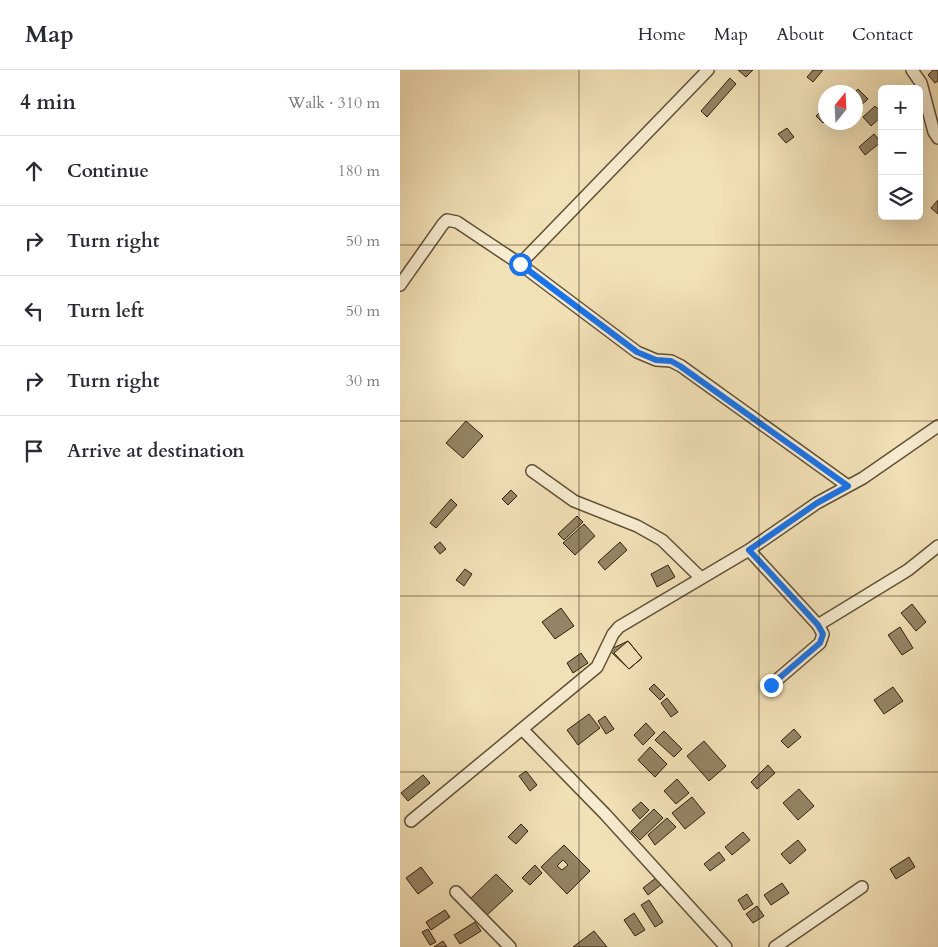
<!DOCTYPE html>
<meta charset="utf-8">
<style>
:root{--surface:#fff;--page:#f2f2f3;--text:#2b2b33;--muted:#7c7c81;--line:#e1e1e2}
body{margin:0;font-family:Cardo,serif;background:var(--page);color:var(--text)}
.controls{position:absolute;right:15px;top:15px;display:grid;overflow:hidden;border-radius:8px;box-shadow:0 5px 20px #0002}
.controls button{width:45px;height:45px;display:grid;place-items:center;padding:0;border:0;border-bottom:1px solid var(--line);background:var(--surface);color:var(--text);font:25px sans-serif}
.compass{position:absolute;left:418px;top:15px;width:45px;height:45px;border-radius:50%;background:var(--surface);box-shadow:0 5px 20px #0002;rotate:18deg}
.stop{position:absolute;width:15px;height:15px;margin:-11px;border:4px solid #1a73e8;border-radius:50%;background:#fff}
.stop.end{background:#1a73e8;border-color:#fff;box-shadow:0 1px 5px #0008}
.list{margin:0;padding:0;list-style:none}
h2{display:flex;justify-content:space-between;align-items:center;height:65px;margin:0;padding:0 20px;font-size:21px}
h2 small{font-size:16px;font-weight:400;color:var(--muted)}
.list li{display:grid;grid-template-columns:32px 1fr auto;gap:15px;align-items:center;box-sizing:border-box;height:70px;padding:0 20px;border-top:1px solid var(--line)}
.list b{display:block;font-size:19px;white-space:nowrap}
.list em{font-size:16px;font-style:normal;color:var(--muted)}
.icon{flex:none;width:28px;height:28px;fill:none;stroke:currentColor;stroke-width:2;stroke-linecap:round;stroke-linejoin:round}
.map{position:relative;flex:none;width:538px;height:877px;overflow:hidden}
header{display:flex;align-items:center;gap:30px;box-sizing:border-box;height:70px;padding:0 25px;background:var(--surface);border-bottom:1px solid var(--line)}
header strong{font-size:24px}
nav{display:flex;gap:28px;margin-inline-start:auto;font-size:18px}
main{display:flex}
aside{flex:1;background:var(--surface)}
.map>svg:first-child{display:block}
.building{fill:#958465;stroke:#30210d;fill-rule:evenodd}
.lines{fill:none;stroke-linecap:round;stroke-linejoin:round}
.minor-casing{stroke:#605137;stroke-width:14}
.minor{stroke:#f7ebd0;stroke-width:11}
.route{stroke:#1a73e8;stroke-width:6}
.grid{fill:none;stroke:#30210d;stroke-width:1;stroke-opacity:0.55}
</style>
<header>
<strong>Map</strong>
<nav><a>Home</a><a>Map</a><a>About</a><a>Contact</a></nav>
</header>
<main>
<aside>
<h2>4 min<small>Walk · 310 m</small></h2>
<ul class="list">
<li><svg class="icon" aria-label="ahead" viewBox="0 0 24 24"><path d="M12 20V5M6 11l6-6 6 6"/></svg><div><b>Continue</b></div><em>180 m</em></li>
<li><svg class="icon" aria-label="right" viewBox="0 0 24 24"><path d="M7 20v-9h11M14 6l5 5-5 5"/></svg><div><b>Turn right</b></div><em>50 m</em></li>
<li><svg class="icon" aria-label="left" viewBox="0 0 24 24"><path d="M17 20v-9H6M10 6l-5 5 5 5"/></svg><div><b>Turn left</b></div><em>50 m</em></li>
<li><svg class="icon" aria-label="right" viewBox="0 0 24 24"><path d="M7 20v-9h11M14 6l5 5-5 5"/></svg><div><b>Turn right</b></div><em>30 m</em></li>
<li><svg class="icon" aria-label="arrive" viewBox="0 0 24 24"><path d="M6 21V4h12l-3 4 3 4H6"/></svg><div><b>Arrive at destination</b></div></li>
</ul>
</aside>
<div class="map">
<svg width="538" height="877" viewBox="0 0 538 877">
<rect width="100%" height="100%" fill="#f2e0b6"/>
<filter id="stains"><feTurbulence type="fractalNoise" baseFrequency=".004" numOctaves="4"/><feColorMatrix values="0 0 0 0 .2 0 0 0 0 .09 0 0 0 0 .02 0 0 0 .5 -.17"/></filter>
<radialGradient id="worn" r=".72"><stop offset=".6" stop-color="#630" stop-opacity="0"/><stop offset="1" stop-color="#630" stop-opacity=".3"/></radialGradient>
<!-- building -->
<path class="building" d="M338,0H353L346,7Z
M413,0H423L413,12L407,7Z
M533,0H538V11L535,13L528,5Z
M330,8L336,14L307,47L301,41Z
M458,19L468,29L459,37L456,33L455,22Z
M475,36L482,43V46L471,56L463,47Z
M426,37V50L423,53L416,46Z
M387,58L394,67L386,73L378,64Z
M474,64L481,72L465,85L459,77Z
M538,130V144L531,138Z
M66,351L83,366L63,388L46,373Z
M111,420L117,426L108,435L102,429Z
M51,429L57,435L36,458L30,453Z
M177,446L183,452L164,470L158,464Z
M184,454L195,466L175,485L163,473Z
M40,472L46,479L40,484L34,477Z
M220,472L227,480L205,500L198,492Z
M268,495L275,507L257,517L251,504Z
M65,499L72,504L64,516L56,510Z
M512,534L526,552L516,561L501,543Z
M161,538L174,556L155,569L142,552Z
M500,557L513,578L502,585L488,565Z
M228,571L242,588L229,599L214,583Z
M228,571L242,588L229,599L209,580Z
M181,583L188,593L173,603L167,593Z
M254,614L265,625L260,630L249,619Z
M493,617L503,631L484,644L474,630Z
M267,628L278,642L271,647L261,633Z
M189,644L200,658L178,675L167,660Z
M205,646L214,659L206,664L198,651Z
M246,653L255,663L243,675L234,665Z
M394,659L401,667L388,678L381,671Z
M264,661L282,679L274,687L255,670Z
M304,671L326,696L309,711L287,686Z
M250,677L267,694L255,707L238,690Z
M368,695L375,703L357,719L351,712Z
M126,701L137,715L130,721L119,706Z
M23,705L30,713L8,731L1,723Z
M277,709L289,723L276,734L264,721Z
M399,719L414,736L398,750L383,733Z
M292,727L305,743L285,759L272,743Z
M241,732L249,740L240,749L232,740Z
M254,739L263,748L240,770L231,761Z
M267,748L276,757L255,775L248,765Z
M121,754L128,761L116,774L108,767Z
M343,762L350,770L332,785L325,777Z
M398,770L406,780L390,794L381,784Z
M164,775L190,801L167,824L141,797ZM163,790L168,795L162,800L157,796Z
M319,782L325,790L310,801L304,794Z
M509,787L515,797L496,809L490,799Z
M135,795L142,803L130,815L122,808Z
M21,797L33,813L18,824L6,808Z
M96,804L113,821L86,846L70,829Z
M257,807L262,814L248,825L243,818Z
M382,813L389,823L371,835L364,825Z
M347,824L353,834L344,840L338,830Z
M249,830L263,852L255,857L241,835Z
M357,836L364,846L353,853L346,844Z
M45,840L50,847L31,860L26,852Z
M234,843L245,860L235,866L224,850Z
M75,852L81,861L60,874L54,865Z
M28,859L36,872L30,875L22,862Z
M194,861L207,877H173Z
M43,871L47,877H34Z"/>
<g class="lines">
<!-- minor casing -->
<g class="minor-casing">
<path id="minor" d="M512,0L521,13L534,62L538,68
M120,194L308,0
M0,215L43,154L47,150L57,152L120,194L237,282L256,290L271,291L281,296L448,416
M132,401L174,431L237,456L262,470L301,508
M349,480L418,555L423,564L420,573L371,615
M418,555L508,500L538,476
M122,659L205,744L326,877
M11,751L197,597L213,564L219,557L349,480L417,433L463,408L538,356
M56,822L110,877
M375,877L462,817"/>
</g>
<!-- minor -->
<use href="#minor" class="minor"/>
</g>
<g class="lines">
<!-- route -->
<path class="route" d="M120,194L237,282L256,290L271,291L280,296L448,416L417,433L349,480L418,555L423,564L420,573L371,615"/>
</g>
<!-- grid -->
<path class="grid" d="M179,0V877M359,0V877M0,175H538M0,351H538M0,526H538M0,702H538"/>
<rect width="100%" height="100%" filter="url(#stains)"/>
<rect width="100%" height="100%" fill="url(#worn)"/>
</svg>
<div class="controls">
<button>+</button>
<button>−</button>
<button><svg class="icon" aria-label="layers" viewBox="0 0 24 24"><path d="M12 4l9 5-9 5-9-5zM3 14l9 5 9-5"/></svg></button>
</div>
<svg class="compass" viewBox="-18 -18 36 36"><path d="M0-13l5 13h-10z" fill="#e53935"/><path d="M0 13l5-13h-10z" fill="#7c7c81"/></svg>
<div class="stop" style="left:120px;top:194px"></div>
<div class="stop end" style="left:371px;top:615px"></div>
</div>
</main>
